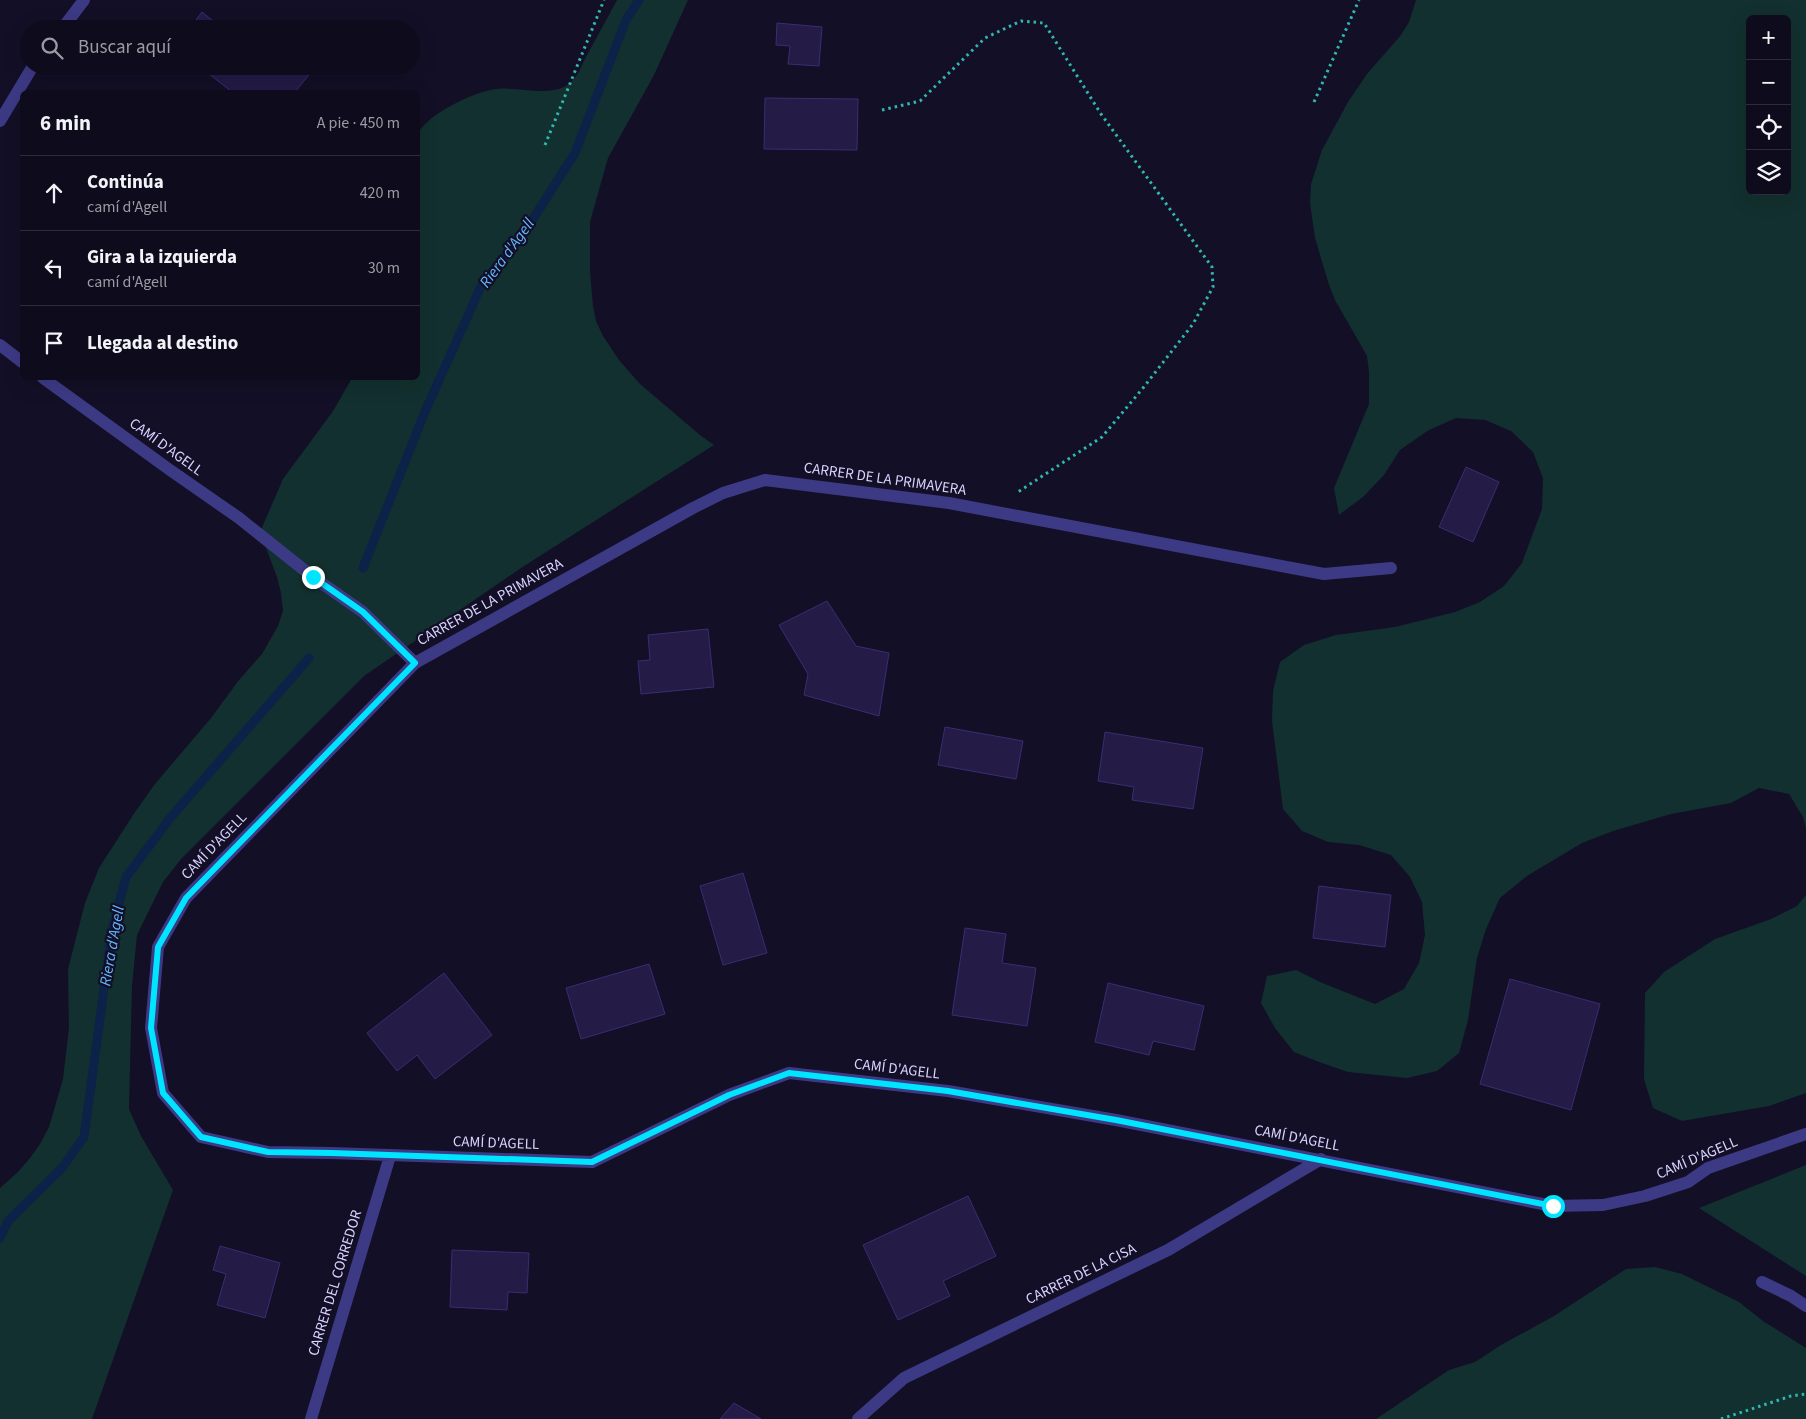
<!DOCTYPE html>
<html lang="es">
<meta charset="utf-8">
<style>
:root{--surface:#0e0b1c;--page:#171425;--text:#f1f3f6;--muted:#9b9ba3;--line:#2e2b3b}
body{margin:0;font-family:"Source Sans 3",sans-serif;background:var(--page);color:var(--text)}
.controls{position:absolute;right:15px;top:15px;display:grid;overflow:hidden;border-radius:8px;box-shadow:0 5px 20px #0002}
.controls button{width:45px;height:45px;display:grid;place-items:center;padding:0;border:0;border-bottom:1px solid var(--line);background:var(--surface);color:var(--text);font:25px sans-serif}
.stop{position:absolute;width:15px;height:15px;margin:-11px;border:4px solid #00e5ff;border-radius:50%;background:#fff}
.stop.end{background:#00e5ff;border-color:#fff;box-shadow:0 1px 5px #0008}
.list{margin:0;padding:0;list-style:none}
h2{display:flex;justify-content:space-between;align-items:center;height:65px;margin:0;padding:0 20px;font-size:21px}
h2 small{font-size:16px;font-weight:400;color:var(--muted)}
.list li{display:grid;grid-template-columns:32px 1fr auto;gap:15px;align-items:center;box-sizing:border-box;height:75px;padding:0 20px;border-top:1px solid var(--line)}
.list b{display:block;font-size:19px;white-space:nowrap}
.list p{margin:0;font-size:16px;white-space:nowrap;color:var(--muted)}
.list em{font-size:16px;font-style:normal;color:var(--muted)}
.icon{flex:none;width:28px;height:28px;fill:none;stroke:currentColor;stroke-width:2;stroke-linecap:round;stroke-linejoin:round}
.map{position:relative;flex:none;width:1806px;height:1419px;overflow:hidden}
.search{position:absolute;background:var(--surface);box-shadow:0 5px 20px #0002;left:20px;top:20px;width:400px;height:55px;display:flex;align-items:center;gap:12px;box-sizing:border-box;padding:0 18px;border-radius:28px;color:var(--muted);font-size:19px}
.panel{position:absolute;background:var(--surface);box-shadow:0 5px 20px #0002;left:20px;top:90px;width:400px;height:290px;border-radius:8px}
.map>svg:first-child{display:block}
.green{fill:#12302f;fill-rule:evenodd}
.lines{fill:none;stroke-linecap:round;stroke-linejoin:round}
.stream{stroke:#0c2248;stroke-width:9}
.building{fill:#241b47;stroke:#3b2d73}
.path{stroke:#2fb8b0;stroke-width:3;stroke-dasharray:2.5 4;stroke-linecap:butt}
.minor{stroke:#3d3a85;stroke-width:12}
.route{stroke:#00e5ff;stroke-width:6}
.labels{text-anchor:middle;dominant-baseline:central;stroke-width:4.5;stroke-linejoin:round;paint-order:stroke}
.street-label{font-size:15px;fill:#d9d4ff;stroke:#130f26}
.water-label{font-size:16px;font-style:italic;fill:#62b6ff;stroke:#130f26}
</style>
<div class="map">
<svg width="1806" height="1419" viewBox="0 0 1806 1419">
<rect width="100%" height="100%" fill="#130f26"/>
<!-- green -->
<path class="green" d="M617,0H688L654,75L608,158L590,222V272L593,306L596,321L603,336L619,360L640,384L700,435L714,445L521,568L364,676L182,858L163,882L137,935L132,986L129,1109L141,1136L173,1190L92,1419H0V1188L18,1172L30,1158L40,1144L49,1127L63,1079L69,1028L68,969L85,903L99,868L135,812L155,784L211,718L239,680L262,654L278,626L283,611L281,593L277,577L260,532L283,479L333,411L352,378H418V133C430,113 473,92 496,89C517,86 557,100 573,80C579,74 582,64 586,57C596,38 607,19 617,0Z
M1416,0H1806V828L1803,817L1789,794L1759,788L1731,803L1671,814L1613,831L1582,843L1527,876L1500,898L1486,929L1477,958L1468,1020L1459,1053L1437,1071L1407,1078L1348,1072L1319,1062L1294,1052L1275,1028L1261,1003L1267,976L1296,970L1320,982L1375,1004L1404,989L1419,963L1425,935L1422,902L1410,877L1391,855L1359,845L1328,842L1302,831L1283,809L1272,721L1273,691L1280,662L1304,645L1336,635L1395,627L1455,612L1480,602L1504,586L1522,563L1542,509L1543,478L1533,452L1511,431L1485,420L1456,418L1429,430L1400,450L1384,475L1363,497L1339,515L1334,488L1369,404V372L1367,356L1335,300L1329,285L1315,238L1310,203L1311,184L1322,150L1348,102L1367,74L1401,35L1409,22ZM1750,19H1787V191H1750Z
M1806,895V1093L1769,1106L1682,1121L1653,1108L1644,1079L1645,993L1664,972L1715,939L1771,919L1797,906Z
M1806,1165V1276L1699,1208Z
M1655,1267L1682,1274L1739,1302L1763,1321L1806,1348V1419H1376L1449,1370L1475,1362L1501,1345L1554,1316L1626,1269Z"/>
<g class="lines">
<!-- stream -->
<path class="stream" d="M363,568L424,414L482,284L524,233L575,153L626,20L639,0
M0,1238L8,1221L62,1168L84,1137L112,930L126,877L171,817L309,658"/>
</g>
<!-- building -->
<path class="building" d="M202,12L223,29H189Z
M777,23L822,27L819,66L788,64L790,46L776,45Z
M199,66H306L312,71L295,92H232Z
M765,98L858,99L857,150L764,149Z
M1466,467L1499,482L1473,542L1439,527Z
M827,601L856,646L889,653L879,716L804,695L808,674L779,625Z
M708,629L714,687L641,694L638,661L650,660L648,635Z
M945,727L1023,741L1016,779L938,765Z
M1105,732L1203,748L1193,809L1132,800L1134,787L1098,781Z
M743,873L767,953L723,965L700,886Z
M1319,886L1391,895L1385,947L1313,938Z
M965,928L1006,934L1002,963L1036,968L1027,1026L952,1015Z
M649,964L665,1014L581,1039L566,988Z
M444,973L492,1035L435,1079L417,1055L397,1071L367,1033Z
M1510,979L1600,1004L1571,1110L1480,1084Z
M1108,983L1204,1006L1194,1050L1153,1041L1149,1055L1095,1042Z
M968,1196L996,1256L943,1281L950,1296L898,1320L863,1245Z
M220,1246L280,1263L265,1318L217,1305L226,1274L213,1270Z
M452,1250L529,1253L527,1293L508,1292L507,1310L450,1307Z
M734,1403L761,1419H720Z"/>
<g class="lines">
<!-- path -->
<path class="path" d="M1314,102L1359,0
M882,110L920,101L985,38L1021,21L1044,23L1101,114L1212,267L1213,287L1193,324L1143,388L1102,437L1018,492
M545,145L604,0
M1721,1419L1791,1396L1806,1394"/>
<!-- minor -->
<path class="minor" d="M62,29L84,0
M0,121L33,66
M0,345L22,362
M43,378L170,470L239,518L313,577L363,612L415,663L186,898L158,947L151,1028L163,1093L201,1137L268,1152L332,1153L592,1162L729,1095L789,1073L948,1091L1116,1120L1553,1206L1603,1205L1645,1196L1688,1182L1708,1168L1806,1134
M415,663L693,508L723,493L765,480L949,503L1324,574L1391,568
M1762,1282L1791,1296L1806,1306
M311,1419L390,1156
M858,1419L904,1378L1168,1250L1321,1159"/>
</g>
<g class="lines">
<!-- route -->
<path class="route" d="M313,577L363,612L415,663L186,898L158,947L151,1028L163,1093L201,1137L268,1152L332,1153L592,1162L729,1095L789,1073L948,1091L1116,1120L1553,1206"/>
</g>
<g class="labels">
<!-- street labels -->
<g class="street-label">
<text transform="translate(166 447) rotate(36)">CAMÍ D'AGELL</text>
<text transform="translate(885 479) rotate(8)">CARRER DE LA PRIMAVERA</text>
<text transform="translate(490 602) rotate(-29)">CARRER DE LA PRIMAVERA</text>
<text transform="translate(214 846) rotate(-46)">CAMÍ D'AGELL</text>
<text transform="translate(897 1069) rotate(7)">CAMÍ D'AGELL</text>
<text transform="translate(1297 1138) rotate(11)">CAMÍ D'AGELL</text>
<text transform="translate(496 1143) rotate(2)">CAMÍ D'AGELL</text>
<text transform="translate(1697 1158) rotate(-23)">CAMÍ D'AGELL</text>
<text transform="translate(1081 1274) rotate(-26)">CARRER DE LA CISA</text>
<text transform="translate(335 1283) rotate(-73)">CARRER DEL CORREDOR</text>
</g>
<!-- water labels -->
<g class="water-label">
<text transform="translate(507 253) rotate(-54)">Riera d'Agell</text>
<text transform="translate(112 946) rotate(-80)">Riera d'Agell</text>
</g>
</g>
</svg>
<div class="controls">
<button>+</button>
<button>−</button>
<button><svg class="icon" aria-label="locate" viewBox="0 0 24 24"><circle cx="12" cy="12" r="6"/><path d="M12 2v4M12 18v4M2 12h4M18 12h4"/></svg></button>
<button><svg class="icon" aria-label="layers" viewBox="0 0 24 24"><path d="M12 4l9 5-9 5-9-5zM3 14l9 5 9-5"/></svg></button>
</div>
<div class="stop" style="left:1553px;top:1206px"></div>
<div class="stop end" style="left:313px;top:577px"></div>
<div class="search"><svg class="icon" aria-label="search" viewBox="0 0 24 24"><circle cx="10" cy="10" r="6"/><path d="M15 15l6 6"/></svg>Buscar aquí</div>
<section class="panel">
<h2>6 min<small>A pie · 450 m</small></h2>
<ul class="list">
<li><svg class="icon" aria-label="ahead" viewBox="0 0 24 24"><path d="M12 20V5M6 11l6-6 6 6"/></svg><div><b>Continúa</b><p>camí d'Agell</p></div><em>420 m</em></li>
<li><svg class="icon" aria-label="left" viewBox="0 0 24 24"><path d="M17 20v-9H6M10 6l-5 5 5 5"/></svg><div><b>Gira a la izquierda</b><p>camí d'Agell</p></div><em>30 m</em></li>
<li><svg class="icon" aria-label="arrive" viewBox="0 0 24 24"><path d="M6 21V4h12l-3 4 3 4H6"/></svg><div><b>Llegada al destino</b></div></li>
</ul>
</section>
</div>
